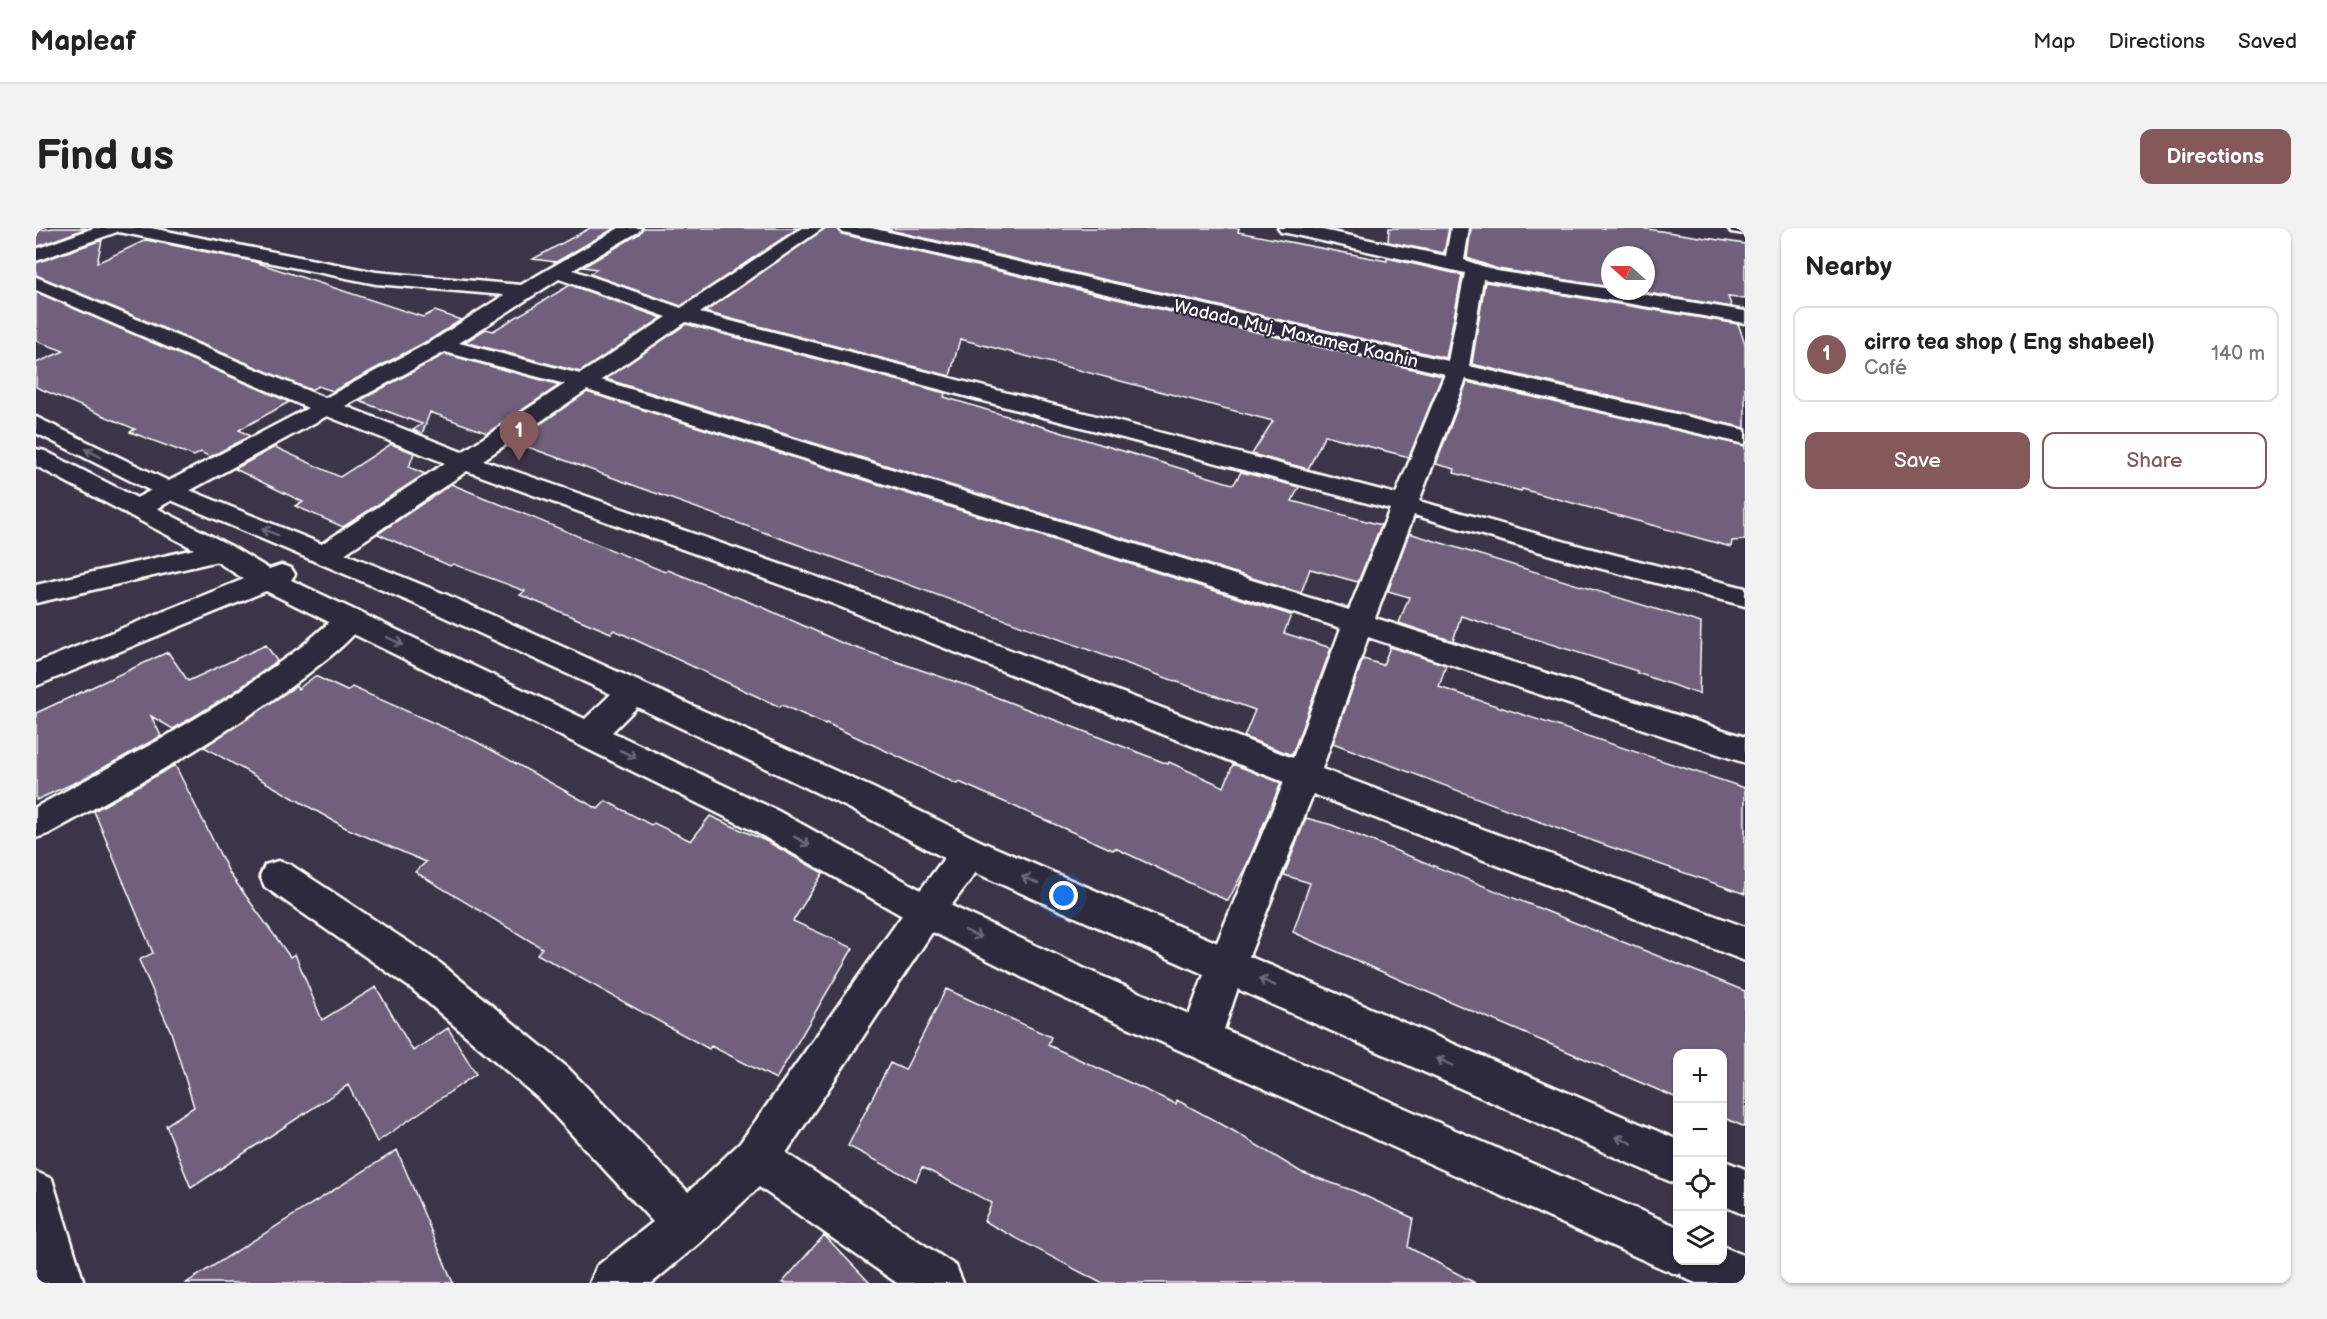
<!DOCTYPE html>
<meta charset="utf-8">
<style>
:root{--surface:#fff;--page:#f2f2f2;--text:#222;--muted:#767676;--line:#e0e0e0;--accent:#85585c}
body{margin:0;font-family:"Balsamiq Sans",sans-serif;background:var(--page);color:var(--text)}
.controls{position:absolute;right:18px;bottom:18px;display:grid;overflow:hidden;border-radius:12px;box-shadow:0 2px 4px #0004}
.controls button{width:54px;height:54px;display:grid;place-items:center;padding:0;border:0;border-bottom:2px solid var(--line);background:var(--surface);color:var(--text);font:30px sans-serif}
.compass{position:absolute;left:1565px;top:18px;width:54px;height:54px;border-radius:50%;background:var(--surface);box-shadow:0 2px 4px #0004;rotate:291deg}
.you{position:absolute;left:1028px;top:668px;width:21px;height:21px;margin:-15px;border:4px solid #fff;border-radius:50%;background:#1a73e8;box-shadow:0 0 0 9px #1a73e833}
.badge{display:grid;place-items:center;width:39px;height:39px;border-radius:50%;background:var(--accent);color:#fff;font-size:20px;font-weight:700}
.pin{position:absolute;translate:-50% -50px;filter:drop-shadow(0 2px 3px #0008)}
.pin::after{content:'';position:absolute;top:32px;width:21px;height:18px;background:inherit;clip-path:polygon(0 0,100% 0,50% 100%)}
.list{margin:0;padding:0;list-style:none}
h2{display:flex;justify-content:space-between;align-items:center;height:78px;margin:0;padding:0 24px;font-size:26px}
h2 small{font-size:20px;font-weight:400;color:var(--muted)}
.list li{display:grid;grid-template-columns:39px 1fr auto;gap:18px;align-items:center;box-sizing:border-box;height:96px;margin:0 12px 12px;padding:0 12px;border:2px solid var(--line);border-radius:12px}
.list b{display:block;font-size:22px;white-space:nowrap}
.list p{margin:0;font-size:20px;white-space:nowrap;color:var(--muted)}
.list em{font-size:20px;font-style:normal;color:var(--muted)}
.actions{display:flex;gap:12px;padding:18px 24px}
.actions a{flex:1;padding:14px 0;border:2px solid var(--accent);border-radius:12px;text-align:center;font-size:21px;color:var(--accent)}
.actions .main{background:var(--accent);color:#fff}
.icon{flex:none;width:33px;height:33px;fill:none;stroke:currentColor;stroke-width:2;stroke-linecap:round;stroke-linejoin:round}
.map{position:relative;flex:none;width:1709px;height:1055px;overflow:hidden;border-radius:12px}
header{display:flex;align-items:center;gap:36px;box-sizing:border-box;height:84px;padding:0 30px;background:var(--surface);border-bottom:2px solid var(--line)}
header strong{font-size:28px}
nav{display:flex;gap:33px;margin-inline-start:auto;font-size:21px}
.intro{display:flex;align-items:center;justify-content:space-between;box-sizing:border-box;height:144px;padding:0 36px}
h1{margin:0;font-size:42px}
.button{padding:15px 27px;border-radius:12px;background:var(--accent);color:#fff;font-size:21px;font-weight:700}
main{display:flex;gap:36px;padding:0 36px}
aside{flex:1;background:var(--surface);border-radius:12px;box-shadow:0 2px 4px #0004}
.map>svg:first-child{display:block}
.building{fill:#70607b;stroke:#fff;stroke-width:1.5}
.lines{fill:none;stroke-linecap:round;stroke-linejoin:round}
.street-casing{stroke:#fff;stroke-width:5}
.secondary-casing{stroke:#fff;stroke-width:5}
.street{fill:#2f2a3d;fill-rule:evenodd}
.secondary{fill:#2f2a3d;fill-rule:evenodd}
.oneway{stroke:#6d6a77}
.labels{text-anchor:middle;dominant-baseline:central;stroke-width:4.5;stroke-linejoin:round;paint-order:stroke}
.far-street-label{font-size:18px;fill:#fff;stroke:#2f2a3d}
</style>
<header>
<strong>Mapleaf</strong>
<nav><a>Map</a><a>Directions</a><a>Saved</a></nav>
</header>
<div class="intro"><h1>Find us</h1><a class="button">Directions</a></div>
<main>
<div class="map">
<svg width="1709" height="1055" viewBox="0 0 1709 1055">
<rect width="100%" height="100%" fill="#3c3549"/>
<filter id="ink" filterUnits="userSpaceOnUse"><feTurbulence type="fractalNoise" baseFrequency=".0167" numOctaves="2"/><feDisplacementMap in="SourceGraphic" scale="12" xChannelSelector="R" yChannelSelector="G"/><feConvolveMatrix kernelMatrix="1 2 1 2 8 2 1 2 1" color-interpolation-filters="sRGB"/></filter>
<g filter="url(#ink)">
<!-- building -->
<path class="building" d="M17,0H51L0,19V3Z
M554,0H579L520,34L497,31Z
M607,0H762L645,78L554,46L561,41L547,39L603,6Z
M789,0H801L806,6L1406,148L1373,229L1289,207L1272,241L1216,226L1237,193L924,111L914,148L669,84Z
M845,0H1203L1202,4L1351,33V30L1426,47L1410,130Z
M1353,0H1413L1408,25L1352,14Z
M1435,0H1605L1709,16V71L1692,69L1696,79L1600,63H1610V27H1574V59L1462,41L1431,30Z
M66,12L61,35L110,12L216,33L387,89L399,83L425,92L397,110L297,163L282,158L275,162L0,47V35Z
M1449,54L1702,96L1709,115V200L1436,136Z
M534,57L626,90L544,144L429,114L450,101L457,103Z
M0,64L253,174L203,202L214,208L174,229L165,224L158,228L94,204L99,201L0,159V135L28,123L0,113Z
M650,96L909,165L908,169L1193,255L1198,256L1205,244L1263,259L1256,273L1345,297L1322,354L1274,341L1265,365L570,151Z
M409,126L524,157L451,205L394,184L386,206L377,202L386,196L323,173Z
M1431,154L1709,218V312L1696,313L1695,319L1486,261L1485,263L1418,245L1419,241L1400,236Z
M551,164L1255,387L1248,405L1295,420L1256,527L1208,509L1219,482L478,214Z
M355,216L378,225L373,239L389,246L307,299L259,278L267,274L199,241L239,219L304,249Z
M415,256L629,344L632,342L726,379L806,415L929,457L1132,536L1133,534L1188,559L1197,536L1245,555L1211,636L1192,673L1079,620L1077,622L923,554L921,556L790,495L789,496L746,477L744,479L578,402L575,405L484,367L489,363L417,336L414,338L342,306Z
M1373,305L1665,395L1663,466L1601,445V443L1425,388L1417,413L1363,395L1373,369L1352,363Z
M230,417L241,433L194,467L137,501L115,488L125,508L45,552L0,572V485L132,424L152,453Z
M1354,419L1410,437L1403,459L1709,560V666L1520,600L1297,515L1327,431L1347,437Z
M279,448L311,463L316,459L439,513L562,581L570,573L615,597L618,595L655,613L674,588L732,614L787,645L757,693L817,720L740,851L675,818L673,821L501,726L506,720L379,644L390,634L310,600L168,519L260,458L262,461Z
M139,537L194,646L254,729L259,726L286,792L340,759L377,823L412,800L440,846L341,914L312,857L155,960L130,897L158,879L135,804L103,732L117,725L58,583Z
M1270,590L1296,597L1709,763V899L1686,889V825H1641V870L1389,763L1257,704L1274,655L1248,647Z
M910,761L1015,809L1012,817L1140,876L1141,872L1196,902L1265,944L1318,963L1377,990L1372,1019L1439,1055H1065L948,993L956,975L886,939L880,953L812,918L854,835L869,842Z
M361,922L417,1055H150Z
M788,1007L834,1055H746Z"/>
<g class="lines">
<!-- street casing -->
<g class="street-casing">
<path id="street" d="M79,0H115L340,44L485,57L583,0H605L602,4L537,42L645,80L766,0H787L664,85L1360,266L1409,146L812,5L806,4L803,0H835L1412,133L1429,45L1251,5L1245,4L1242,0H1277L1410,28L1415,0H1433L1428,32L1461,43L1574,61V63H1586L1709,83V95L1447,51L1433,138L1709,202V216L1430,151L1383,273L1548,319L1709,360V378L1532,332L1378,287L1339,390L1709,509V535L1332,409L1286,541L1709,699V733L1277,566L1210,736L1180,825L1165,831L1150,825L1144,811L1172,736L1248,554L792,374L431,243L298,333L288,336L278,333L274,327L278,321L409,235L291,188L109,287L100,289L91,287L87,281L91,275L272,180L0,62V49L289,170L398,112L468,67L340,56L88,5L82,4ZM523,51L631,89L544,146L423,115ZM650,94L1354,281L1313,382L565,152ZM409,124L529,156L426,224L309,178ZM551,162L1305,400L1257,530L812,360L447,232Z
M1692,0H1709V6L1695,4Z
M185,315L195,318L199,324L195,330L0,375V357Z
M314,382L324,385L329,392C315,414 289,432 269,448C189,509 100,557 12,606L0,610V579L127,510L195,469L265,419L304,385Z
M933,610L946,614L951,625L946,636L903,694L750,925L920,1038L927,1055H861L723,959L667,1012L616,1055H554L561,1038L617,994L502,870L376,761L229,659L224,648L229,637L242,633L255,637L404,735L532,840L652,964L704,915L877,672L920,614Z
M0,944L16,951L48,1055H0Z"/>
</g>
<!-- secondary casing -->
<g class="secondary-casing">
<path id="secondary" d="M58,0H84L81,4L0,33V21Z
M0,189L141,257L411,367L536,423L837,560L946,614L1642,912V957L920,636L813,580L601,479L576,504L742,583L903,672L1047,740L1642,999V1032H1686V1018L1709,1028V1055H1660L1646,1049L1645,1045L1642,1047L1625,1040L1019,766L877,694L718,603L230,363L0,458V435L208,351L175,330L0,238V221L9,223L195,318L233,341L245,337L255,340L259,346L255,352L549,491L575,466L391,381L123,267L0,205Z
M1686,932L1709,941V987L1686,977Z"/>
</g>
<!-- street -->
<use href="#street" class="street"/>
<!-- secondary -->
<use href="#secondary" class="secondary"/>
</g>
<!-- one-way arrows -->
<defs><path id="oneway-shaft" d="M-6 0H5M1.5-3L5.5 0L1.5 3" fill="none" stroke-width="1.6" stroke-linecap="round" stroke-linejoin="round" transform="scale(1.5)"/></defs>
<g class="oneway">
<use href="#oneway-shaft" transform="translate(57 225) rotate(-153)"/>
<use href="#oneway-shaft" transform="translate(234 304) rotate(-158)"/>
<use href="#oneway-shaft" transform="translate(359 413) rotate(26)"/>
<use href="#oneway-shaft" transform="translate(592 526) rotate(26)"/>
<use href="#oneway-shaft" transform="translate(766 613) rotate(29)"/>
<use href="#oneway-shaft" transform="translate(994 652) rotate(-157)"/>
<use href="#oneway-shaft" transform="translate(937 706) rotate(26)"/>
<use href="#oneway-shaft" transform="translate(1231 754) rotate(-156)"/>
<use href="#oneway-shaft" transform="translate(1409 834) rotate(-156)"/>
<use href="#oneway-shaft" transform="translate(1588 912) rotate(-157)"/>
</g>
</g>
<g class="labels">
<!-- far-street labels -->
<g class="far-street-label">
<text transform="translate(1260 106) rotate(13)">Wadada Muj. Maxamed Kaahin</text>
</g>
</g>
</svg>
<div class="controls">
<button>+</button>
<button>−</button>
<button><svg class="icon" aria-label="locate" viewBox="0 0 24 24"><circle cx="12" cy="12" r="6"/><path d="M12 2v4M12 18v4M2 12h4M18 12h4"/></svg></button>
<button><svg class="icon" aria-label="layers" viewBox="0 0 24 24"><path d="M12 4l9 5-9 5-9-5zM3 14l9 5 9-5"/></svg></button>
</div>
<svg class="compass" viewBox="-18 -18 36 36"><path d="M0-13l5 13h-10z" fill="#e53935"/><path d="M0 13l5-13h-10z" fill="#767676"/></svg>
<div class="you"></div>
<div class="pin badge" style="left:483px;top:233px">1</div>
</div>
<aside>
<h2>Nearby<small></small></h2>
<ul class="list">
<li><span class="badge">1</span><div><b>cirro tea shop ( Eng shabeel)</b><p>Café</p></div><em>140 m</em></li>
</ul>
<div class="actions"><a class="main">Save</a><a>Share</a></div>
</aside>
</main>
